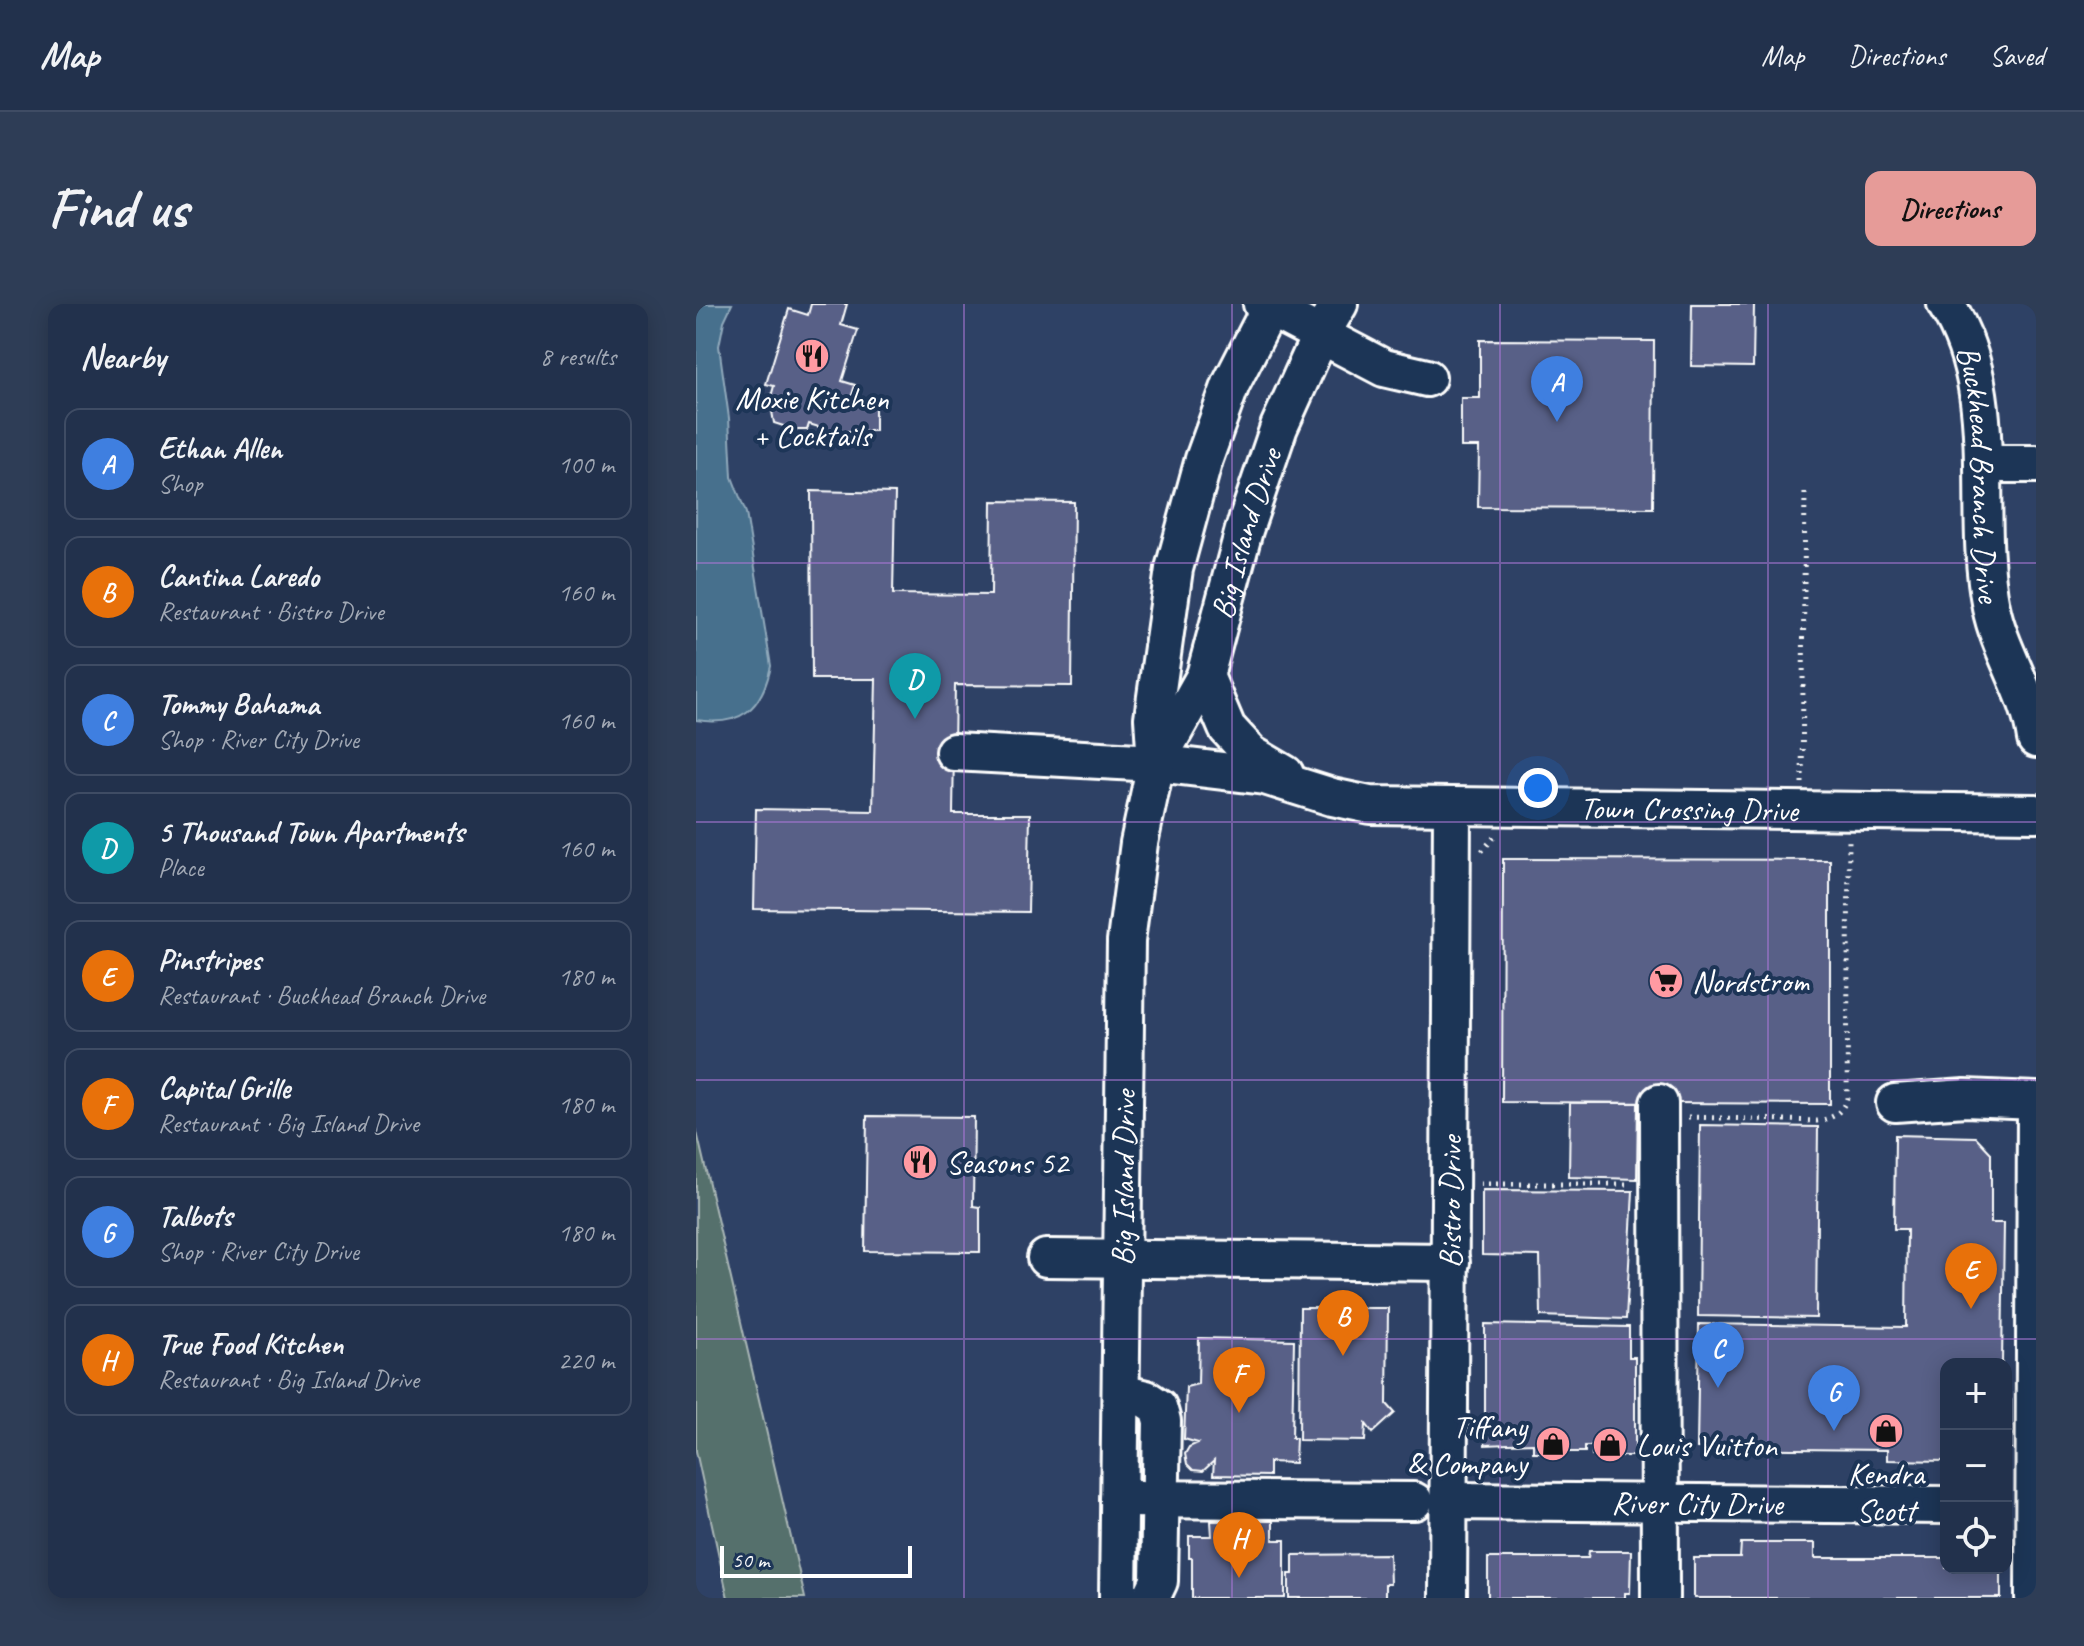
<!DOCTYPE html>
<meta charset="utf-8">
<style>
:root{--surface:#22314c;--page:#2e3d56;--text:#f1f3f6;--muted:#a2a9b5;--line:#3f4c64;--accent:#e69b98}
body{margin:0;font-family:Caveat,sans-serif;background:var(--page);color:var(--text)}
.controls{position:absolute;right:24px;bottom:24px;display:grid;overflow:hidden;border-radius:16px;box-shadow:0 4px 20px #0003}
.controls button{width:72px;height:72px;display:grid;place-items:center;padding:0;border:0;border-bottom:2px solid var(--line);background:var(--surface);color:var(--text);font:40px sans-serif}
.scale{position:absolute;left:24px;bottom:20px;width:192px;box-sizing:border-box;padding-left:8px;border:4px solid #fff;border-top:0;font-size:22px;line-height:28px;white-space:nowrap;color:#fff;-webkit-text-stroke:6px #1d3557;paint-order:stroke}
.you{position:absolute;left:842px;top:484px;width:28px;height:28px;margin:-20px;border:6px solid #fff;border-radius:50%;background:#1a73e8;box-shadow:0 0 0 12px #1a73e833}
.badge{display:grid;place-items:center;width:52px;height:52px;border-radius:50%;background:var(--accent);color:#fff;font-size:26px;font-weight:700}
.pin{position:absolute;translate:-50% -66px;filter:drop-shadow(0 2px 4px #0008)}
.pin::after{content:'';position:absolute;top:42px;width:28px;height:24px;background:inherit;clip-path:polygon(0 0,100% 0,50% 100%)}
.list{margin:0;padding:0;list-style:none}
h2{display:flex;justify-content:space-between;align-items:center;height:104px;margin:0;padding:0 32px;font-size:34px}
h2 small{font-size:26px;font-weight:400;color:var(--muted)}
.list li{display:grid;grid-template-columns:52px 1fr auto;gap:24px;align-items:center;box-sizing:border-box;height:112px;margin:0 16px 16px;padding:0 16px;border:2px solid var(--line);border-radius:16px}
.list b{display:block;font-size:30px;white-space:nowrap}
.list p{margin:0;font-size:26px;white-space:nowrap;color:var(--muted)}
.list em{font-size:26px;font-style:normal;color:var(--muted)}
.icon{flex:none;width:44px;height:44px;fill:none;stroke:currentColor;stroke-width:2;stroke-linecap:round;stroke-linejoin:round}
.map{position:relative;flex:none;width:1340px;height:1294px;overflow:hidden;border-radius:16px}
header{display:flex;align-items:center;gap:48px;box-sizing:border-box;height:112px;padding:0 40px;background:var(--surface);border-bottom:2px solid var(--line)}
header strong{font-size:38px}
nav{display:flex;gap:44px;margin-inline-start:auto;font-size:28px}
.intro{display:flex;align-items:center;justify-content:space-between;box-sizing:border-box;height:192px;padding:0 48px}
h1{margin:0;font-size:56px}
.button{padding:20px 36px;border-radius:16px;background:var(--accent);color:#111;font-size:28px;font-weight:700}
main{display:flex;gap:48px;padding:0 48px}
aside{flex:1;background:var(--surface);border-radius:16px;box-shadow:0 4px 20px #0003}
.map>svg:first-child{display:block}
.green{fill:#556f6c;stroke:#aab7b6;stroke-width:2}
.water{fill:#46708d;stroke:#90a9bb;stroke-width:2}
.building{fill:#586187;stroke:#fff;stroke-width:2}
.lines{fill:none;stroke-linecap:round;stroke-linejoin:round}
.minor-casing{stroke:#fff;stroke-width:42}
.path{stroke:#fff;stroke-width:5;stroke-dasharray:2 6;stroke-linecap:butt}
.minor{stroke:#1d3557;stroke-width:36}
.grid{fill:none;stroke:#a976d5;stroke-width:2;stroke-opacity:0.55}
.labels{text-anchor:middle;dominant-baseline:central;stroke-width:8;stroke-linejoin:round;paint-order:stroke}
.poi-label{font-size:32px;fill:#fff;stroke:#1d3557;text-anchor:start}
.street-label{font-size:32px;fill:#fff;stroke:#1d3557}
</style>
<header>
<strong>Map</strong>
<nav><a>Map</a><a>Directions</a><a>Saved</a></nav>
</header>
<div class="intro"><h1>Find us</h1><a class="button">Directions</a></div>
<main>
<aside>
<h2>Nearby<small>8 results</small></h2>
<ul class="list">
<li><span class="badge" style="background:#3f7fe0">A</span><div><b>Ethan Allen</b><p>Shop</p></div><em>100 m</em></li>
<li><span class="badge" style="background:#e8710a">B</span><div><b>Cantina Laredo</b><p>Restaurant · Bistro Drive</p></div><em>160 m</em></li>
<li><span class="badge" style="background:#3f7fe0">C</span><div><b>Tommy Bahama</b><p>Shop · River City Drive</p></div><em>160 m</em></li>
<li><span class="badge" style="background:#0f9aa8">D</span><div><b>5 Thousand Town Apartments</b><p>Place</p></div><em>160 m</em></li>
<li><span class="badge" style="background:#e8710a">E</span><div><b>Pinstripes</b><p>Restaurant · Buckhead Branch Drive</p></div><em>180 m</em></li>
<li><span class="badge" style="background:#e8710a">F</span><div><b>Capital Grille</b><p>Restaurant · Big Island Drive</p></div><em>180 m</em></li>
<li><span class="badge" style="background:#3f7fe0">G</span><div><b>Talbots</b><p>Shop · River City Drive</p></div><em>180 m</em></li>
<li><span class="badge" style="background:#e8710a">H</span><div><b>True Food Kitchen</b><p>Restaurant · Big Island Drive</p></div><em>220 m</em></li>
</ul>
</aside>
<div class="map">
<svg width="1340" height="1294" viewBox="0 0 1340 1294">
<rect width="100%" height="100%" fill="#2e4165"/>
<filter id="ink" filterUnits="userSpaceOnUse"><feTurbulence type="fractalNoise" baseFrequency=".0125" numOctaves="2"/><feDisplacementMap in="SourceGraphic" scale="16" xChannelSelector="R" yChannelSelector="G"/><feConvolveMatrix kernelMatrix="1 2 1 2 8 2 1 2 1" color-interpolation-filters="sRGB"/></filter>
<g filter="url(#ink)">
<!-- green -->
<path class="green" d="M0,824L109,1294H32L0,1147Z"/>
<!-- water -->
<path class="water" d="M0,0H36L28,17L23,42L33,114L36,173L50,209L75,362C66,405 45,423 0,416Z"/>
<!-- building -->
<path class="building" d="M115,0H151L145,21L162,26L146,77L159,81L155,94L179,101V127H136L113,120L111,126H100L78,119L74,96L78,82L70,80L93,5L112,11Z
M996,0H1058L1057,63L995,62Z
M784,36L958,37L957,204L782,203L783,143H765V94H784Z
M115,187L199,189L197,290L295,291L296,197L378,198L376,382L259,381L257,510H334L332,608L58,605L60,505L177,507L180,375H116Z
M807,555L1134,556V800L806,798Z
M874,799H942L941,875L873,873Z
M171,812L278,813L277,902L284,903V948L169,947Z
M1004,821L1122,823L1120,1014L1002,1012Z
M1199,831L1280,833L1295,849V919H1308L1306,1060H1250V1157L1191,1156V1146L1001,1144L1003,1020L1210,1023L1211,925H1198Z
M786,886L937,887L930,1015L845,1012L844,952L786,951Z
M604,1004H692L691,1100L699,1109L677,1129L670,1120L669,1137L603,1136Z
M789,1020L933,1023V1053H939V1152H896V1142H889V1148H837V1139L789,1141Z
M503,1034L598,1036L596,1134H600L599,1159L573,1158V1172L517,1171L518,1157L507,1167L497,1166L491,1160L489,1150L493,1143L502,1139L488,1135L490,1083L502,1080Z
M1310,1096H1315V1144H1310Z
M515,1217H577V1236H589V1294H496V1254H493V1232H516Z
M1045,1239H1119V1254H1250V1264H1302L1305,1268V1294H998V1254H1044Z
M893,1247H935L934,1289H929V1294H792V1254H892Z
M693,1250L694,1280H689V1294H593V1270H597V1251Z"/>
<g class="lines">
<!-- minor casing -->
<g class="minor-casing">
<g id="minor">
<path d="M566,0L688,64L731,74"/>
<path id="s1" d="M1250,0C1308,90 1275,204 1295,303C1304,348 1334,389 1340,435"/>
<path d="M1288,160H1340"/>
<path d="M509,372L531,424L555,450L589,470"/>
<path id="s2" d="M258,448L460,459L569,472L636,493L674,501L1340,509"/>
<path id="s3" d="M460,459L509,372L548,226L583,123L625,30L643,0"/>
<path d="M963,799L964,1294"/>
<path d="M1199,799L1269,794L1340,797"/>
<path d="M350,954L755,958"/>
<path d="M425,1089L450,1095L462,1103L466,1117L463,1277L455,1294"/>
<path d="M423,1195L718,1197"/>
<path id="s4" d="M753,1197L1250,1201"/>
<path id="s5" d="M422,1294L430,637L443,539L460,459L457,414L478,265L508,155L535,80L576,0"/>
<path id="s6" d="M752,1294L756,504"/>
<path d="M1338,1294L1340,805"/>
</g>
</g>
<!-- path -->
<path class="path" d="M1106,479L1109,187
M786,547L800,531
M992,813L1121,817C1136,815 1146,809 1151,794L1153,534
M784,880H934"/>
<!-- minor -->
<use href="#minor" class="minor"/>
</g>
</g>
<!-- grid -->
<path class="grid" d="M268,0V1294M536,0V1294M804,0V1294M1072,0V1294M0,259H1340M0,518H1340M0,776H1340M0,1035H1340"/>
<!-- icons -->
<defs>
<g id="restaurant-disc" transform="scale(1.8)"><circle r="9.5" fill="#ff9aa2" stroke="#1d3557"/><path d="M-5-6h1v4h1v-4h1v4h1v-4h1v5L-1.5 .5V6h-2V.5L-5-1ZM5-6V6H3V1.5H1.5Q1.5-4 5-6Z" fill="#111"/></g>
<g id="supermarket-disc" transform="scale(1.8)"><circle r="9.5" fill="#ff9aa2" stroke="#1d3557"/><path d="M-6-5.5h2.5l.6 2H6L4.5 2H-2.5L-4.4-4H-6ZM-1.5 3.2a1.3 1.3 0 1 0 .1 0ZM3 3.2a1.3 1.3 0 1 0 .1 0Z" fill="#111"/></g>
<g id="shop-disc" transform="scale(1.8)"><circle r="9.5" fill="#ff9aa2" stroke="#1d3557"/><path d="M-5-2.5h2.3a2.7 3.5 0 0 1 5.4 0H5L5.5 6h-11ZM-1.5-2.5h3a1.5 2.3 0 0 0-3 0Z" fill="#111"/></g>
</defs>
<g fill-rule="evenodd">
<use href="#restaurant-disc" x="116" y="52"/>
<use href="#supermarket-disc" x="970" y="677"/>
<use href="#restaurant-disc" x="224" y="858"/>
<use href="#shop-disc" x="1190" y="1127"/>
<use href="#shop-disc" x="857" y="1140"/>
<use href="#shop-disc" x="914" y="1141"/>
</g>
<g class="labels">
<!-- poi labels -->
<g class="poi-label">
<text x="116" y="94" text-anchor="middle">Moxie Kitchen<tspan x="116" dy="37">+ Cocktails</tspan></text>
<text x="996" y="677">Nordstrom</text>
<text x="250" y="858">Seasons 52</text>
<text x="831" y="1122" text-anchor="end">Tiffany<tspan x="831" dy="37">&amp; Company</tspan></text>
<text x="940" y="1141">Louis Vuitton</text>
<text x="1190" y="1169" text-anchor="middle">Kendra<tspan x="1190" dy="37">Scott</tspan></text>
</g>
<!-- street labels -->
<g class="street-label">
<text stroke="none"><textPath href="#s1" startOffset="176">Buckhead Branch Drive</textPath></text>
<text stroke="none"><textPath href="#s3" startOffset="248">Big Island Drive</textPath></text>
<text stroke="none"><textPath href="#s2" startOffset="740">Town Crossing Drive</textPath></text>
<text stroke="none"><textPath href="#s5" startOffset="420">Big Island Drive</textPath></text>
<text stroke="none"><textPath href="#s6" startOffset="396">Bistro Drive</textPath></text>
<text stroke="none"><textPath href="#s4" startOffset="248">River City Drive</textPath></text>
</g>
</g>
</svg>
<div class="controls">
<button>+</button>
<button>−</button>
<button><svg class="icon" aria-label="locate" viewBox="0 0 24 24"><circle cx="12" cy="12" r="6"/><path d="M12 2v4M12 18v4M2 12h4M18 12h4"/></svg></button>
</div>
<div class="scale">50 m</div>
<div class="you"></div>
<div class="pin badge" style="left:861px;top:118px;background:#3f7fe0">A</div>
<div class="pin badge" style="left:647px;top:1052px;background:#e8710a">B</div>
<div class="pin badge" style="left:1022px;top:1084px;background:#3f7fe0">C</div>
<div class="pin badge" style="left:219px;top:415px;background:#0f9aa8">D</div>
<div class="pin badge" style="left:1275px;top:1005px;background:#e8710a">E</div>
<div class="pin badge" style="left:543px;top:1109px;background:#e8710a">F</div>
<div class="pin badge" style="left:1138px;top:1127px;background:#3f7fe0">G</div>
<div class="pin badge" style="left:543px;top:1274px;background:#e8710a">H</div>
</div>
</main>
